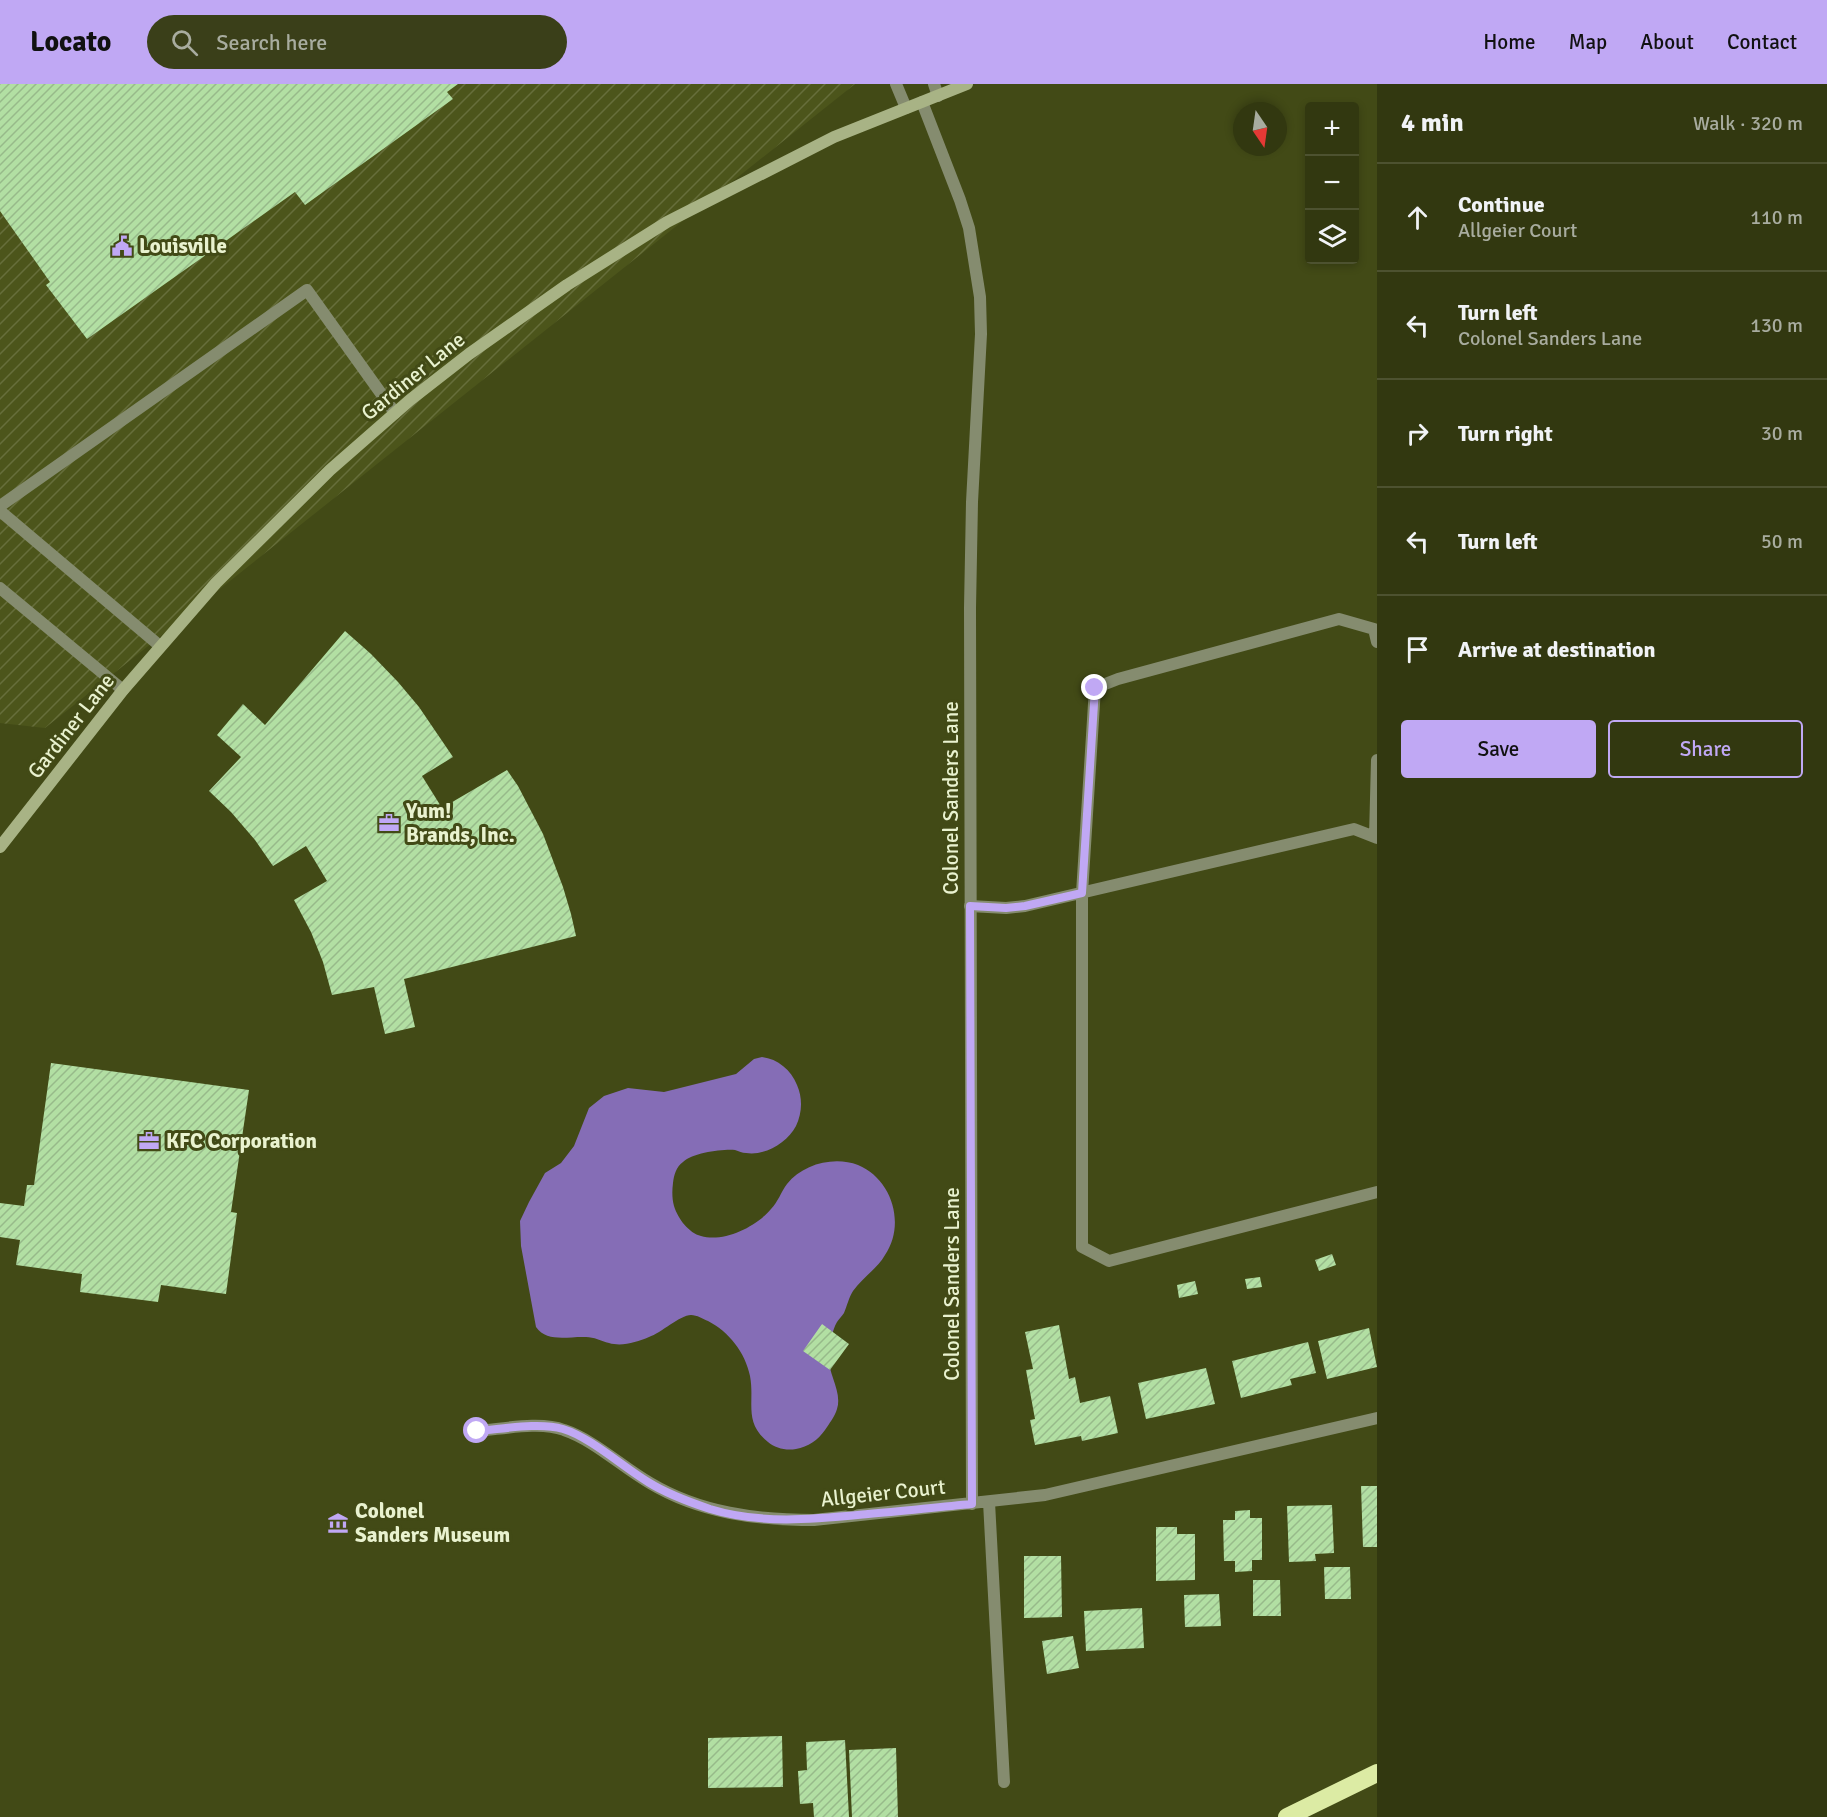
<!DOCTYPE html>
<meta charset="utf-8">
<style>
:root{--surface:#323810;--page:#3a3f19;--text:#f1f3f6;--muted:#a8ac9f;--line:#4d5230;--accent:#c0a8f4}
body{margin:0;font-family:Signika,sans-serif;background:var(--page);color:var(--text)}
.controls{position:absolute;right:18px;top:18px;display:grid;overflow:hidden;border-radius:6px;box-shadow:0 3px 9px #0003}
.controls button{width:54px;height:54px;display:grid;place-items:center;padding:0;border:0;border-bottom:2px solid var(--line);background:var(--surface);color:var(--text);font:30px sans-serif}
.compass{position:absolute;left:1233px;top:18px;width:54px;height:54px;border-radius:50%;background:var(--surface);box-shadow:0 3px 9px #0003;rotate:167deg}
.stop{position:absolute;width:18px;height:18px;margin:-14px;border:4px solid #c0a8f4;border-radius:50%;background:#fff}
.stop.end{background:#c0a8f4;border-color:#fff;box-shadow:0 2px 6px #0008}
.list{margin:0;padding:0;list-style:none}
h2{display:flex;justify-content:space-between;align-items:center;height:78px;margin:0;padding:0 24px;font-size:26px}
h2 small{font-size:20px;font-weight:400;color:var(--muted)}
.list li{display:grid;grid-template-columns:39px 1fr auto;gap:18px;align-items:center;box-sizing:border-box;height:108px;padding:0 24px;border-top:2px solid var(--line)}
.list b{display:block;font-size:22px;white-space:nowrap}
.list p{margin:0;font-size:20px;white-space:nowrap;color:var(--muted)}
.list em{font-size:20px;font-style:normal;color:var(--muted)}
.actions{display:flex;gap:12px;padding:18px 24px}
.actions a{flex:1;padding:14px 0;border:2px solid var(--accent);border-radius:6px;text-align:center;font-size:21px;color:var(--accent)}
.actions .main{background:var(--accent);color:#111}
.icon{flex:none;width:33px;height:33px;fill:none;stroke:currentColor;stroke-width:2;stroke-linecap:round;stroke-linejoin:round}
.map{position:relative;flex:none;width:1377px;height:1733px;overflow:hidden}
header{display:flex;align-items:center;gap:36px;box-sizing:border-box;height:84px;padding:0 30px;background:var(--accent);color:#111}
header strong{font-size:28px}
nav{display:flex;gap:33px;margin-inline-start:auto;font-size:21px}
.search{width:420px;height:54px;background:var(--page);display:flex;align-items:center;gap:15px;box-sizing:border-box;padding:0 21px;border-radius:33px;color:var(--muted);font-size:22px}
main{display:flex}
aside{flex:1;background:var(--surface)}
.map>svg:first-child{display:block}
.industrial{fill:url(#industrial-furrows)}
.water{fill:#856db6}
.building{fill:url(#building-hatch)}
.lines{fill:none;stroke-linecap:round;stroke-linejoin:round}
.lane{stroke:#858c6f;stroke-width:12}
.street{stroke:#858c6f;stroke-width:12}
.secondary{stroke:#a8b385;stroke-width:12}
.highway{stroke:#dceba4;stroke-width:18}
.route{stroke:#c0a8f4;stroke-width:8}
.labels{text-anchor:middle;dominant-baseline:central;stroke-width:6;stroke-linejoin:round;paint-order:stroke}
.poi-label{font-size:21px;font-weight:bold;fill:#e9f2cf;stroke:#424a16;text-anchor:start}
.street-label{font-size:21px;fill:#e9f2cf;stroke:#424a16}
</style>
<header>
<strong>Locato</strong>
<div class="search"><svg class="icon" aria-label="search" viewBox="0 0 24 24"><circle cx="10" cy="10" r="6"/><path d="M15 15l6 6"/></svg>Search here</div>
<nav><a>Home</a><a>Map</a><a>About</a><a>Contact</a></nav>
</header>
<main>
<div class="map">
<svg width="1377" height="1733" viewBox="0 0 1377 1733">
<defs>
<pattern id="industrial-furrows" width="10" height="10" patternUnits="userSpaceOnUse" patternTransform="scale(1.5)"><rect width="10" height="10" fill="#4c551b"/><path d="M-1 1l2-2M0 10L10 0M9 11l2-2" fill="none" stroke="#666e3b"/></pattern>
<pattern id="building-hatch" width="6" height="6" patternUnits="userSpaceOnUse" patternTransform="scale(1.5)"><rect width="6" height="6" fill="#b2dfa3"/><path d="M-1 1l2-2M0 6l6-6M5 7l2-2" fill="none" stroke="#97ba8a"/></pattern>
</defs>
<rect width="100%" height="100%" fill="#424a16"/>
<!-- industrial -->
<path class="industrial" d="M0,0H855L45,644L0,639Z"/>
<!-- water -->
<path class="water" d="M762,973C778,975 791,986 797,1001C803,1015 802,1029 796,1042C787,1059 765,1072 746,1069C742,1069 739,1067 735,1066C721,1065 693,1069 683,1078C676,1083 674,1091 673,1099C672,1107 672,1115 674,1122C678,1135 689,1149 701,1152C724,1159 757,1142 771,1125C778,1118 781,1108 787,1100C803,1080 834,1072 858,1081C892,1095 906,1140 885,1171C877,1185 862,1194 853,1207C849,1213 847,1222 844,1229C842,1232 839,1235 837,1238C832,1246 831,1258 829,1267C825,1287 843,1306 837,1325C835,1332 829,1340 825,1346C818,1356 808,1363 796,1365C786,1367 775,1364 768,1358C743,1338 755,1318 750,1292C745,1268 729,1248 708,1237C703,1235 697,1231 691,1231C680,1231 661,1249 649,1253C637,1258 622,1263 609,1259C601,1257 594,1253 586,1253C569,1252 547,1259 536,1243L521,1162L520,1137L529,1118L545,1089L561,1079L574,1062L589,1024L604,1012L628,1004L664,1008L736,990L754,975Z"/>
<!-- building -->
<path class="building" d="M0,0H458L447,8L453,15L305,121L295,108L87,255L46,201L50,198L0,127Z
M345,547L371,570L398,598L419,623L453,673L422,692L442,724L507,686L518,702L543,750L563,803L571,830L576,852L404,895L415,943L385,950L374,903L332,911L323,878L311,848L294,816L327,797L306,762L273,782L255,756L231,728L209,707L241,673L217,651L243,620L265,641Z
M51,979L249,1006L231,1128L237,1129L226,1210L161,1201L158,1218L80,1208L82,1190L16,1181L20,1156L0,1153V1119L24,1122L27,1101H34Z
M1332,1170L1336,1181L1319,1187L1315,1176Z
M1260,1193L1262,1203L1247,1205L1245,1195Z
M1195,1197L1198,1210L1179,1214L1177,1201Z
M822,1240L849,1260L830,1286L803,1267Z
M1059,1241L1069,1295L1075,1293L1080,1319L1110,1312L1118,1349L1082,1357L1081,1352L1035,1361L1030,1336L1035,1335L1026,1286L1033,1285L1025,1248Z
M1369,1244L1377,1283L1327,1295L1318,1257Z
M1308,1258L1316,1289L1290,1295L1292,1301L1241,1314L1232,1277Z
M1206,1284L1215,1320L1146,1335L1138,1299Z
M1361,1402H1377V1463H1363Z
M1332,1421L1334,1469L1315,1470L1316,1477L1289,1478L1287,1422Z
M1250,1426V1434H1262V1476H1252V1487L1235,1488V1477H1224L1223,1436H1235V1427Z
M1156,1443H1177V1450H1195V1496L1156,1497Z
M1024,1472H1061L1062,1533L1024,1534Z
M1324,1483H1350L1351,1515H1325Z
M1253,1496H1280L1281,1532H1253Z
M1219,1510L1221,1542L1185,1543L1184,1511Z
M1142,1524L1144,1564L1086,1567L1084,1527Z
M1073,1552L1079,1584L1047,1590L1042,1557Z
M782,1652L783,1703L708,1704V1654Z
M845,1656L849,1733H814L813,1719L800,1720L798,1687L807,1686L806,1658Z
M896,1664L898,1733H852L849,1666Z"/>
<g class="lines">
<!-- lane -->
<path class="lane" d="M896,0L906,24
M934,0L938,12
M0,422L307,206L395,329
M0,427L160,562
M0,504L123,606
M1377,558L1374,545L1339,535L1118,595L1095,604L1082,809V1163L1109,1177L1377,1108
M1375,753L1377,676
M970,822L1006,824L1025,822L1354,745L1377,754"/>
<!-- street -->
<path class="street" d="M922,18L960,116L969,144L980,213L981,250L972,418L970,524L972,1420
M477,1347C503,1345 540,1337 564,1346C594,1356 622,1383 650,1399C700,1429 757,1436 814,1436L1045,1411L1377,1334
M989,1418L1004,1698"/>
<!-- secondary -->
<path class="secondary" d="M0,763L123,606L216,499L330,386L410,316L469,270L567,201L667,138L834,53L967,0"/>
<!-- highway -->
<path class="highway" d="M1287,1733L1377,1689"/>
</g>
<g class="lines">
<!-- route -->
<path class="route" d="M477,1347C503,1345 539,1338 563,1345C590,1353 623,1383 648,1398C667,1410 689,1418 710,1425C762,1441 816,1435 868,1430C903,1427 938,1423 972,1420L970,822L1006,824L1025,822L1082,809L1095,604"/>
</g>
<!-- icons -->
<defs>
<g id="civic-bare" transform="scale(1.62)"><path d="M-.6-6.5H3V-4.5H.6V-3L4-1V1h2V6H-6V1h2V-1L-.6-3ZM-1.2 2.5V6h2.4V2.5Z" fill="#c0a8f4" stroke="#424a16" stroke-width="2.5" paint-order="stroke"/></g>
<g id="office-bare" transform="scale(1.62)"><path d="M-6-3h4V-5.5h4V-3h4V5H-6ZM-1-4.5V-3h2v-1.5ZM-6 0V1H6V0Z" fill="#c0a8f4" stroke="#424a16" stroke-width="2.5" paint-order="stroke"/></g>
<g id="museum-bare" transform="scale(1.62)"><path d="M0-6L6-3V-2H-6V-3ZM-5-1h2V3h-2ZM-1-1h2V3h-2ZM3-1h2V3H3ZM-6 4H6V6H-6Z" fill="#c0a8f4" stroke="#424a16" stroke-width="2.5" paint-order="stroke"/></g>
</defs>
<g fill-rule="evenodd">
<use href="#civic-bare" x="122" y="162"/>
<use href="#office-bare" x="389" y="739"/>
<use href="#office-bare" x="149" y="1057"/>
<use href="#museum-bare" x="338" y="1439"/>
</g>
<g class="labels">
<!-- poi labels -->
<g class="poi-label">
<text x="139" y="162">Louisville</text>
<text x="406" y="727">Yum!<tspan x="406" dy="24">Brands, Inc.</tspan></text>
<text x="166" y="1057">KFC Corporation</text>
<text x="355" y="1427">Colonel<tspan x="355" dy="24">Sanders Museum</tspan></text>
</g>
<!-- street labels -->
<g class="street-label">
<text transform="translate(413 292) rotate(-39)">Gardiner Lane</text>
<text transform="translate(71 642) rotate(-52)">Gardiner Lane</text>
<text transform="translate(951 714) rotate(-90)">Colonel Sanders Lane</text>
<text transform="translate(952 1200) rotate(-90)">Colonel Sanders Lane</text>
<text transform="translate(883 1409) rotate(-6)">Allgeier Court</text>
</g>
</g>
</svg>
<div class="controls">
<button>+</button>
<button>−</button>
<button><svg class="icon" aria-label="layers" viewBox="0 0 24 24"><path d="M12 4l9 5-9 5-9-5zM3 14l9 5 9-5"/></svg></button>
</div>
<svg class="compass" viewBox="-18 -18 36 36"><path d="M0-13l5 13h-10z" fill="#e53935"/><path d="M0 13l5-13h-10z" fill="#a8ac9f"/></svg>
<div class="stop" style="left:477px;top:1347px"></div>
<div class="stop end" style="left:1095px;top:604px"></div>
</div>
<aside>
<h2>4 min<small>Walk · 320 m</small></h2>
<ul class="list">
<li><svg class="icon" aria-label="ahead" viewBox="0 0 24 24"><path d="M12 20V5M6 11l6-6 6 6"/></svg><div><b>Continue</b><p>Allgeier Court</p></div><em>110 m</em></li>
<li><svg class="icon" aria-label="left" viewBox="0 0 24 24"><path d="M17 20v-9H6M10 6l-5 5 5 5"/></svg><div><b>Turn left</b><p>Colonel Sanders Lane</p></div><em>130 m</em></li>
<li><svg class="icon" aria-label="right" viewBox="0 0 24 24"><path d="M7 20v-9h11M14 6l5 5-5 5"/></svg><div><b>Turn right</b></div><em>30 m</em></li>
<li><svg class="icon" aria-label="left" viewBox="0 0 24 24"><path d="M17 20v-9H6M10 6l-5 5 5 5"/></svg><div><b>Turn left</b></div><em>50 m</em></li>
<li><svg class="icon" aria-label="arrive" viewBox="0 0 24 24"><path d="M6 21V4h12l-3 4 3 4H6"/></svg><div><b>Arrive at destination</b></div></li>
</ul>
<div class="actions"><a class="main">Save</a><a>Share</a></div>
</aside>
</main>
